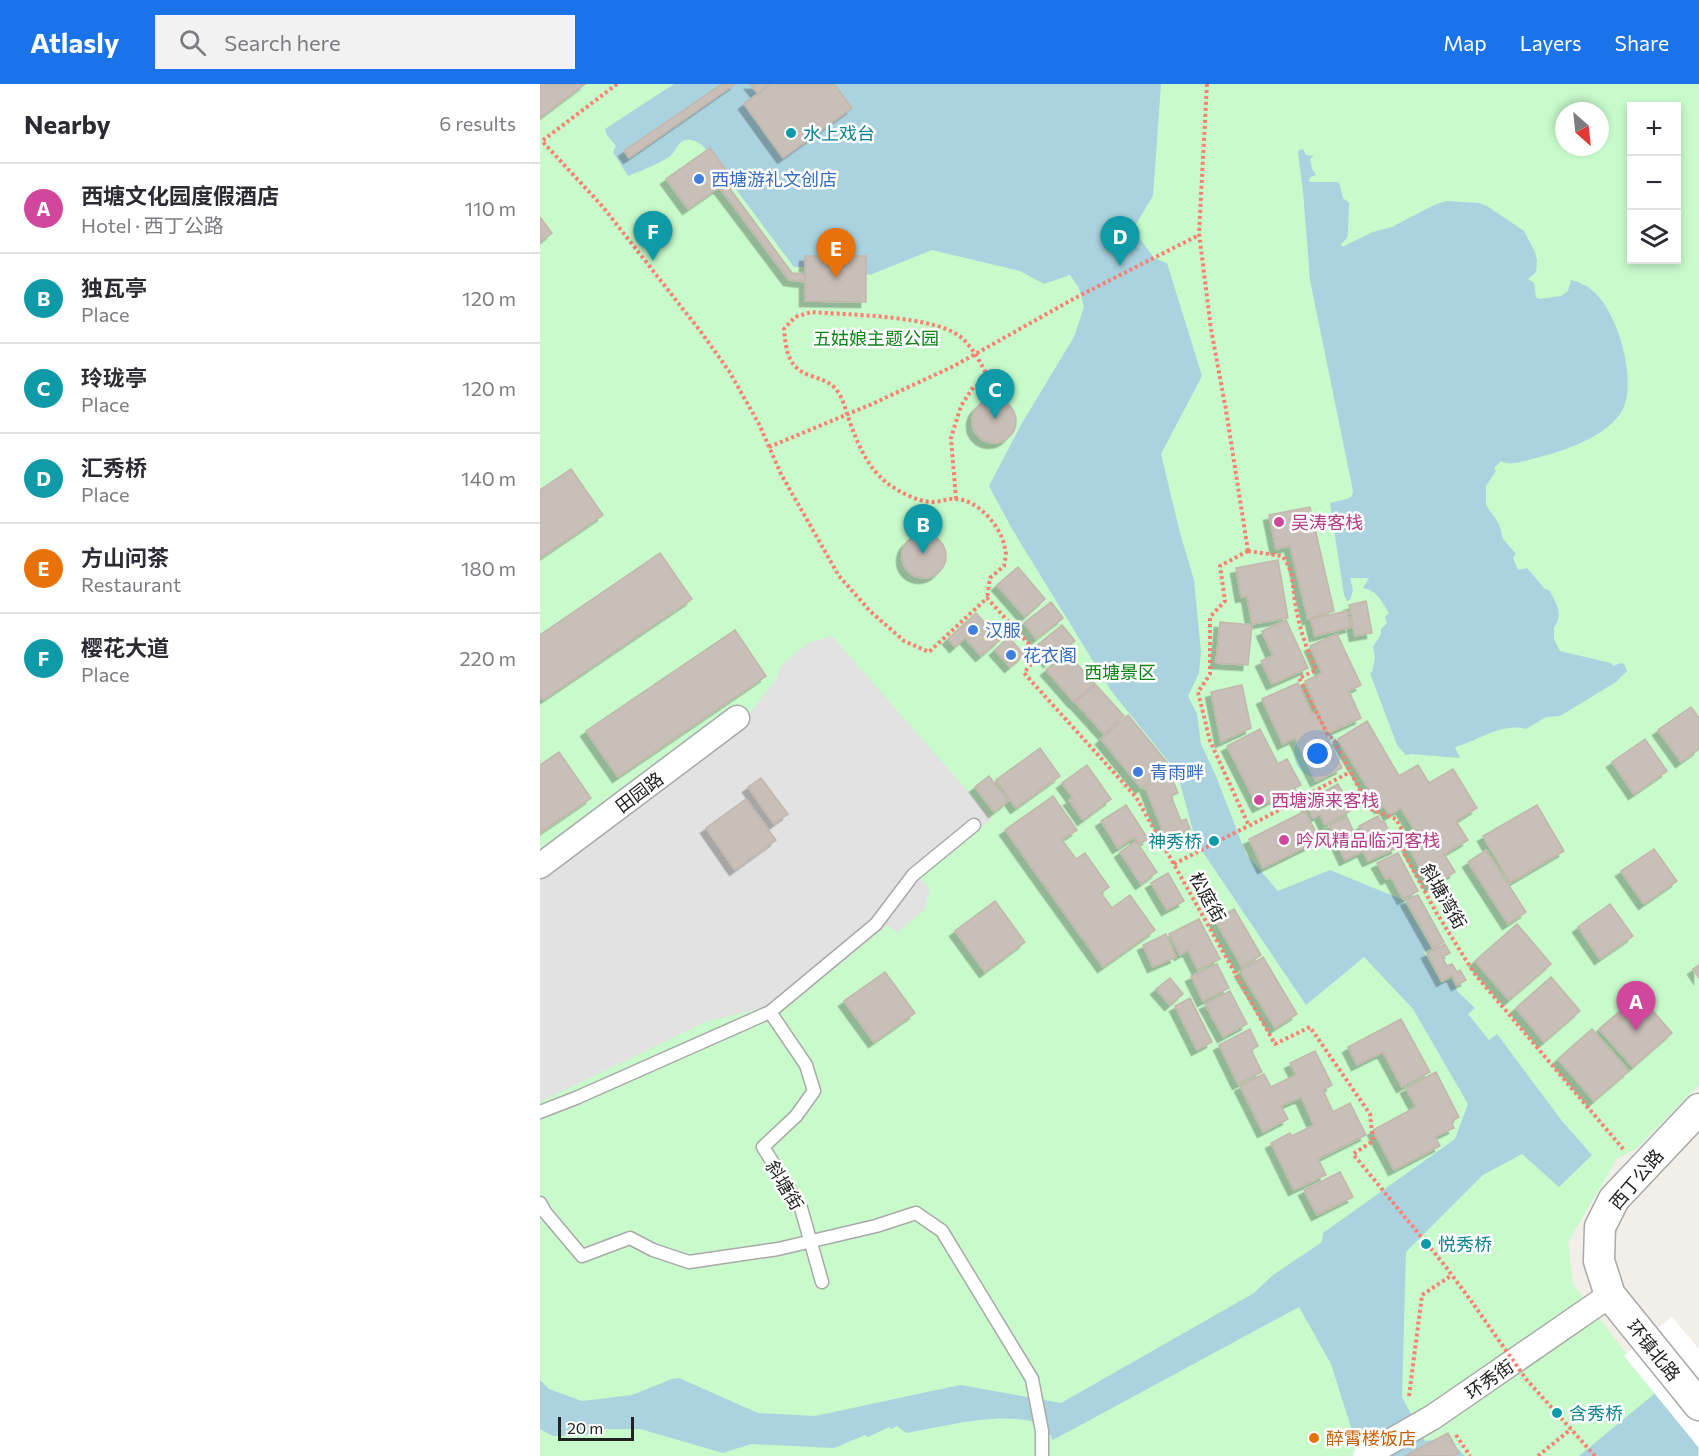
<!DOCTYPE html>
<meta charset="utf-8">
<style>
:root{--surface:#fff;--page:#f2f2f3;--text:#2b2b33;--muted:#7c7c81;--line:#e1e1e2;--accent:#1a73e8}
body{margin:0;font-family:Commissioner,"Noto Sans SC",sans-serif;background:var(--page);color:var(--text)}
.controls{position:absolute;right:18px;top:18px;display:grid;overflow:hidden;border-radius:0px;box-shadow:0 3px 9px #0003}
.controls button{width:54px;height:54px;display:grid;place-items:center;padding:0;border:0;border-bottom:2px solid var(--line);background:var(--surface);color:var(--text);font:30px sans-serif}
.compass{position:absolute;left:1015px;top:18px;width:54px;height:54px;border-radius:50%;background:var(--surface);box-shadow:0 3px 9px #0003;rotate:153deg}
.scale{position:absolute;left:18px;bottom:15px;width:76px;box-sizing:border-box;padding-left:6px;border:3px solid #222;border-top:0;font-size:16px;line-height:21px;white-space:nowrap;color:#222;-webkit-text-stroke:4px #fff;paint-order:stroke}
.you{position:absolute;left:778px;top:670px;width:21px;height:21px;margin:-15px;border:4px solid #fff;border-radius:50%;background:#1a73e8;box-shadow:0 0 0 9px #1a73e833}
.badge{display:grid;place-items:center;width:39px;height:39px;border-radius:50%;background:var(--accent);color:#fff;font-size:20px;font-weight:700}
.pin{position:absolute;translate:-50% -50px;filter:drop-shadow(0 2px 3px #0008)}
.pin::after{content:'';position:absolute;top:32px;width:21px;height:18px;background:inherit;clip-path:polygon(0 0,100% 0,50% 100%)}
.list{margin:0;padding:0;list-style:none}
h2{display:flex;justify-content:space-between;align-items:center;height:78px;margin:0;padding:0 24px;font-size:26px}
h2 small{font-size:20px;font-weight:400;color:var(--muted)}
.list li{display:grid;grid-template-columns:39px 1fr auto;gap:18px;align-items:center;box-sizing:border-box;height:90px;padding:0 24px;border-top:2px solid var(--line)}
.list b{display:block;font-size:22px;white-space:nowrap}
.list p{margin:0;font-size:20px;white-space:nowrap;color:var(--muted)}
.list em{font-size:20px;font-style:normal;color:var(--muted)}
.icon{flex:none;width:33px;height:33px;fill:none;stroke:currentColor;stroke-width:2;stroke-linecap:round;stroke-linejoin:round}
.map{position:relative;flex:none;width:1159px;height:1372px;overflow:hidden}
header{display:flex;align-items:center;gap:36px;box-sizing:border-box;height:84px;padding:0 30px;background:var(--accent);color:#fff}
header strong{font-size:28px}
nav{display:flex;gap:33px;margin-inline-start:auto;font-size:21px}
.search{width:420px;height:54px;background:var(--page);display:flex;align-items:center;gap:15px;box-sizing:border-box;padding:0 21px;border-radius:0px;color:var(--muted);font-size:22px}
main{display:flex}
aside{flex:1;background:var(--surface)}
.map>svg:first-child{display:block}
.park{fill:#c8facc;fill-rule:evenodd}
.parking{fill:#e2e2e2}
.water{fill:#aad3df}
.pier{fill:#fff}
.building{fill:#c7bfb8;stroke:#c4b6ab;stroke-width:1.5;filter:url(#shadow)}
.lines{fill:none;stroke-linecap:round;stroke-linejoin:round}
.service-casing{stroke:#a9a9a9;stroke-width:15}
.minor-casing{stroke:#a9a9a9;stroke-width:27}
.tertiary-casing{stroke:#a9a9a9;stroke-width:33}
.path{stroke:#fa8072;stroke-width:4;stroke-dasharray:3 3;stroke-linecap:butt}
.service{stroke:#fff;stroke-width:12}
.minor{stroke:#fff;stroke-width:24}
.tertiary{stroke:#fff;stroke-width:30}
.minor-bridge-casing{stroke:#a9a9a9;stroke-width:27;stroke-linecap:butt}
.path-bridge{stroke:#fa8072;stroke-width:4;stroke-dasharray:3 3;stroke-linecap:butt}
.minor-bridge{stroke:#fff;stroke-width:24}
.culture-dot{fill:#0f9aa8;stroke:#fff;stroke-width:2}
.shop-dot{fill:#3f7fe0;stroke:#fff;stroke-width:2}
.hotel-dot{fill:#d1479c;stroke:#fff;stroke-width:2}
.food-dot{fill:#e8710a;stroke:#fff;stroke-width:2}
.labels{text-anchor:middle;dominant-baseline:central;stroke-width:5;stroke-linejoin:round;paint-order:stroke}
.culture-label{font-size:18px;fill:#0d838f;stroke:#fff;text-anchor:start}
.shop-label{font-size:18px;fill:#366cbe;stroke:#fff;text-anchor:start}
.park-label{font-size:18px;fill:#0c8416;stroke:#fff}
.hotel-label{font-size:18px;fill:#b23c85;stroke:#fff;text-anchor:start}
.street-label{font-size:18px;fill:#222;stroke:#fff}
.food-label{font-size:18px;fill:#c56008;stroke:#fff;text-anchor:start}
</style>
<header>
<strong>Atlasly</strong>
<div class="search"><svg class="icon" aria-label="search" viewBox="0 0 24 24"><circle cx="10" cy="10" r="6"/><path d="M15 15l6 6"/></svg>Search here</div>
<nav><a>Map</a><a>Layers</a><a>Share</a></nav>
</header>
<main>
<aside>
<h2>Nearby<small>6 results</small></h2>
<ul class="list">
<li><span class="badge" style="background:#d1479c">A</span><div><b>西塘文化园度假酒店</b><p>Hotel · 西丁公路</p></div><em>110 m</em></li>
<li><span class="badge" style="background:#0f9aa8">B</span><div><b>独瓦亭</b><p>Place</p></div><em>120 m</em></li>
<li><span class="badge" style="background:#0f9aa8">C</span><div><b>玲珑亭</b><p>Place</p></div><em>120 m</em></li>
<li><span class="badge" style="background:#0f9aa8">D</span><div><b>汇秀桥</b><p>Place</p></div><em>140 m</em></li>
<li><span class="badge" style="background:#e8710a">E</span><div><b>方山问茶</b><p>Restaurant</p></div><em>180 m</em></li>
<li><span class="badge" style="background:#0f9aa8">F</span><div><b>樱花大道</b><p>Place</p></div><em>220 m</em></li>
</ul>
</aside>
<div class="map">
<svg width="1159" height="1372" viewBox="0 0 1159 1372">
<defs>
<filter id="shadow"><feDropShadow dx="-5.5" dy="5.5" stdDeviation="0" flood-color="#0004"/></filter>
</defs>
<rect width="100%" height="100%" fill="#f2efe9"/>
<!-- park -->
<path class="park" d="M0,0H1159V1001L1097,1064L1077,1075L1028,1158L1033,1200L1082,1264L1159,1356V1372H0ZM1092,22H1136V176H1092ZM1024,27H1060V63H1024Z"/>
<!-- parking -->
<path class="parking" d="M292,552L452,735L378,791L390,806L384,826L357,849L348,841L256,916L168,937L0,1018V797L198,645L236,595L241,582L268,559Z"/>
<!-- water -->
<path class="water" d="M134,0H621L613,112L593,145L614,174L627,179L662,292L621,370L640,449L654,496L661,568L659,589L648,612L657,630L661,660L676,692L706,770L738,807L790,786L863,816L891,864L884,868L901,899L911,895L918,908L935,924L928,930L949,956L957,950L1022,1037L1052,1071L1019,1103L982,1070L943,1091L866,1168L862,1313L885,1357L907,1354L925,1372H820L791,1280L759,1223L513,1356C510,1351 507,1344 503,1342C471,1324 401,1343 366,1349L357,1342L351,1345L349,1343L328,1353L325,1351L294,1364L211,1360L183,1369L100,1345H63L42,1352H13L0,1345V1296L9,1305L42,1317L92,1311L132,1295L139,1294L218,1329L275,1332L420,1301L521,1319L714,1209L733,1191L782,1158L783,1149L915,1055L928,1020L873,925L824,873L766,921L656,758L637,688L572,608L472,445L449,402L482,339L534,253L544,223L539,204L530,191L504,200L480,187L392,166L330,191L326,190V172H266L265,183H254L189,96L192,94L170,64L166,66C162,59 150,52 141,58C136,62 135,69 129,73C117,81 102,86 88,92L73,68L76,62L67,51L65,45Z
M763,65L766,71L774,72L770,75L772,85L776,91L770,93L769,98H799L803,114L809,119L808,150L807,154L801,160L802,163L833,148L852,143L892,122L906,117L939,119L947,122L984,147L995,168L997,176L996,188L988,195L994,199L996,213L999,215L1021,212L1028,207L1031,196C1040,198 1048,202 1055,209C1078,230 1097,295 1083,325C1069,352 1024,367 996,374C986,376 970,383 961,377L954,384L956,387L946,402V421L959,440L963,455L976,470L973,474L978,486L987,484L1005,505L1009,506C1016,518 1024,531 1014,543V555L1020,567L1071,579L1073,582L1081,579L1084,580L1087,587L1076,598L1020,632L1006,633L986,645C962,638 938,657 915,663L920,674L871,670L866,671L857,661L830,589L832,588L835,574L833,563L841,550V545L847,539L845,533L849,529C842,518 837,506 823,504L829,494H810L813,506L810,516L807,517L804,511L790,419L807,415L812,412L813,407L770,196L763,107L758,69L759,66Z
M1159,1273L1158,1372H1039Z"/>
<!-- pier -->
<path class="pier" d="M1132,1233L1159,1265V1364L1084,1272Z"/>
<!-- building -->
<path class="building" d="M0,0H45L0,34Z
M182,0H195L89,74L84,67Z
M210,0H231L218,10Z
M231,0H294L312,24L243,74L204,20Z
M170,64L192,94L148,125L126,95Z
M185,98L252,189L265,190V198L249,196L179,103Z
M0,133L12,149L0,158Z
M265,172H326V218L265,217Z
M432 337a22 22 0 1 1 44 0a22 22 0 1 1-44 0Z
M31,385L63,431L0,474V406Z
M770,423L794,527L768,535L750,462L736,465L729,431Z
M362 472a22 22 0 1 1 44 0a22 22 0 1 1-44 0Z
M120,469L152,515L3,616L0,611V551Z
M738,476L748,534L712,540L707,512L701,513L696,484Z
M478,483L505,515L485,533L457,501Z
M826,517L832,549L815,552L809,521Z
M511,518L523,534L496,555L484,539Z
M807,527L811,543L775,552L771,535Z
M436,529L460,556L441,572L425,554L415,563L408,555Z
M746,536L768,584L732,600L721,577L733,572L722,547Z
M680,538L712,541L708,581L676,579Z
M522,541L535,557L509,578L496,562Z
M195,546L226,592L78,693L46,647Z
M797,550L821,601L809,607L821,634L788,649L765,597L782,589L770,562Z
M469,553L484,571L470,583L455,566Z
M527,569L555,600L534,618L506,586Z
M758,599L772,630L775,628L802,684L776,697L755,654L743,660L722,615Z
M556,601L584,632L564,650L535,618Z
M702,601L711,644L681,658L671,608Z
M1151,623L1159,634V665L1141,678L1118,646Z
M588,631L630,682L601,704L561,655Z
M827,637L859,692L878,681L889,699L913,685L937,724L916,737L928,756L904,770L915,788L891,802L868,763L881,756L861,724L849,731L844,722L840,724L798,655Z
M720,645L738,680L747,675L761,701L718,723L687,662Z
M1105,655L1127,687L1094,710L1072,678Z
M500,664L520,692L476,724L456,696Z
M19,668L51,714L0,749V681Z
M547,681L571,715L543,736L529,716L533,714L522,699Z
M449,692L468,717L454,728L435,703Z
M631,692L638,709L631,712L641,737L646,735L650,745L626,755L605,702Z
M221,694L248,730L234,740L208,703Z
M798,700L812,726L785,741L780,730L773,734L765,718Z
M513,712L537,746L522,756L536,775L545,769L569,803L561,809L572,824L590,811L615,846L563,883L465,746Z
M206,715L236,756L195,786L166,744Z
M586,721L608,755L600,760L595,753L578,764L561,737Z
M997,721L1024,767L970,799L943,752Z
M765,727L780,756L723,784L709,755Z
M838,732L841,738L844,737L857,764L828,777L823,767L805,776L789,741L807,733L815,751L822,747L819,742Z
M596,757L617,788L601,800L580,768Z
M1114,765L1137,797L1104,820L1081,787Z
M946,766L986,828L968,840L928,778Z
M858,769L878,807L863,815L851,793L846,795L837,779Z
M628,789L644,817L627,826L611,799Z
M878,811L904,858L893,864L866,816Z
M455,817L485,858L445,888L415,847Z
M1070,820L1093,852L1060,875L1038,843Z
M694,825L721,871L702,883L675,836Z
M659,835L680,875L658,886L648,866L640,871L629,850Z
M977,840L1011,880L969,916L935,877Z
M626,850L636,873L613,883L603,861Z
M905,860L910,869L902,873L907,882L912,880L917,888L920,886L926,896L917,901L912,891L902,897L887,869Z
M723,873L757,930L735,944L700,887Z
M677,880L689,904L663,917L651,892Z
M1159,881V894L1153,885Z
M345,888L375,929L334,958L304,917Z
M1011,893L1040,927L1004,958L976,924Z
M630,894L643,910L630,921L616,905Z
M690,907L707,940L683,953L665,920Z
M1099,911L1132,949L1093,983L1059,945Z
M650,914L672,958L657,966L635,922Z
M861,935L890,988L862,1003L843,968L817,981L808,963Z
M710,945L718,962L711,966L722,988L698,1000L679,961Z
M1052,945L1089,987L1054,1017L1018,975Z
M775,967L792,1001L783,1006L793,1028L810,1019L826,1051L778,1075L786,1091L754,1106L731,1059L750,1049L752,1052L774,1041L761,1013L741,1022L748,1035L723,1048L700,1002L724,990L731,1003L756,991L750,979Z
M896,988L919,1033L911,1038L914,1044L895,1053L900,1062L854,1086L833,1046L876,1023L866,1004Z
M800,1088L813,1113L777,1131L764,1106Z
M908,1349L919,1369L914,1372H865Z"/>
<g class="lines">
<!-- service casing -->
<g class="service-casing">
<path id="service" d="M230,928L266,981L274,1007L256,1032L223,1063L261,1124L282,1198
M0,1028L36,1014L230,928L336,840L373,791L434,741
M0,1119L5,1128L42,1172L90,1154L113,1166L149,1178L238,1165L336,1142L376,1129L402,1147L492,1295L502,1347V1372"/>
</g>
<!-- minor casing -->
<g class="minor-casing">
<path id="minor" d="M0,782L197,634
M893,1333L1070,1211"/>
</g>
<!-- tertiary casing -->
<g class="tertiary-casing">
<path id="tertiary" d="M1159,1025L1074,1115L1060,1143L1059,1177L1070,1211L1159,1321"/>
</g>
<!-- path -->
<path class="path" d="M77,0L2,57L63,123L161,248L189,287L219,340L241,390L299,492L330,527L364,557L389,568L447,514L488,559L494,576L484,589L596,713L735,960L770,943L830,1030L833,1057L813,1070L906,1183L934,1221
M667,0L659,149L671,245L686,326L708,467
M229,363L332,320L414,282L535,214L659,151
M416,415L411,354L421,322L434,302L452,300C444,286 436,268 424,256C401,231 307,231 271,228L255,233L244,245C246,267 248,284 271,292C280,295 288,297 295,304C302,312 305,323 308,333C317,358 326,382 347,399C359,408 378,418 393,418C401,418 408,414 416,415C438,416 461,442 465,464C467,469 465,476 464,482L450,494L447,514
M708,467L742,472C754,486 752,499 755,517C758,540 766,564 776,586L759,594L789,653L793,654L830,725L856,735L867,755L863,767L896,828L934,889L1084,1066
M708,467L680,482L685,517L670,533V590L658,608L670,657L709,742L810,688
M634,780L708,742
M869,1312L882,1211L912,1191
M1021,1334L1055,1372
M916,1351L930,1372
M998,1372L1031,1345"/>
<!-- service -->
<use href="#service" class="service"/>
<!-- minor -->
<use href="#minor" class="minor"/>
<!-- tertiary -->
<use href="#tertiary" class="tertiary"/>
<!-- minor-bridge casing -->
<g class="minor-bridge-casing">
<path id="minor-bridge" d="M825,1372L893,1333"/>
</g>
<!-- path-bridge -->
<path class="path-bridge" d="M934,1221L986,1295L1021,1334"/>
<!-- minor-bridge -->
<use href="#minor-bridge" class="minor-bridge"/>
</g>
<!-- markers -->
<g class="culture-dot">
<circle cx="251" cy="49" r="6"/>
<circle cx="674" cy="757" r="6"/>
<circle cx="886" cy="1160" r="6"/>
<circle cx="1017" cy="1329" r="6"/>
</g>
<g class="shop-dot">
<circle cx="159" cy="95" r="6"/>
<circle cx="433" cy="546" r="6"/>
<circle cx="471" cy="571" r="6"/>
<circle cx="598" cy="688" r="6"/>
</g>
<g class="hotel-dot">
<circle cx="739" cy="438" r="6"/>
<circle cx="719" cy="716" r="6"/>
<circle cx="744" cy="756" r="6"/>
</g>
<circle class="food-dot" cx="774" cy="1354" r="6"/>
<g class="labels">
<!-- culture labels -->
<g class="culture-label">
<text x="263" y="49">水上戏台</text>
<text x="662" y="757" text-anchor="end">神秀桥</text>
<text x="898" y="1160">悦秀桥</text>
<text x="1029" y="1329">含秀桥</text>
</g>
<!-- shop labels -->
<g class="shop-label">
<text x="171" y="95">西塘游礼文创店</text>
<text x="445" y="546">汉服</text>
<text x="483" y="571">花衣阁</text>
<text x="610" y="688">青雨畔</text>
</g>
<!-- park labels -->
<g class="park-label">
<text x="336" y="254">五姑娘主题公园</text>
<text x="580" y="588">西塘景区</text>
</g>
<!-- hotel labels -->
<g class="hotel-label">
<text x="751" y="438">吴涛客栈</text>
<text x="731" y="716">西塘源来客栈</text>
<text x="756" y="756">吟风精品临河客栈</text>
</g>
<!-- street labels -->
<g class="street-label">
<text transform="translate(99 708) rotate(-37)">田园路</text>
<text transform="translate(904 812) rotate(60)">斜塘湾街</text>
<text transform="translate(668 813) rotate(61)">松庭街</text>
<text transform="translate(1096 1095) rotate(-50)">西丁公路</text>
<text transform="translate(245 1101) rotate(59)">斜塘街</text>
<text transform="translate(1114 1266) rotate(51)">环镇北路</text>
<text transform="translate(949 1295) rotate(-35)">环秀街</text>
</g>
<!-- food labels -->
<g class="food-label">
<text x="786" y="1354">醉霄楼饭店</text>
</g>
</g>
</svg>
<div class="controls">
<button>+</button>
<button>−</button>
<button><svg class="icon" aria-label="layers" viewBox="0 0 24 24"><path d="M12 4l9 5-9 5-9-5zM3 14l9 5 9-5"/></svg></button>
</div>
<svg class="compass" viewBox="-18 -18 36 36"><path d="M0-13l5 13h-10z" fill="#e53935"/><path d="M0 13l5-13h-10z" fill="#7c7c81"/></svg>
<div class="scale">20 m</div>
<div class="you"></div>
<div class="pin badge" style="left:1096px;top:947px;background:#d1479c">A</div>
<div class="pin badge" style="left:383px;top:470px;background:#0f9aa8">B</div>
<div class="pin badge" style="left:455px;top:335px;background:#0f9aa8">C</div>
<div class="pin badge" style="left:580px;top:182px;background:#0f9aa8">D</div>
<div class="pin badge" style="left:296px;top:194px;background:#e8710a">E</div>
<div class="pin badge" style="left:113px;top:177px;background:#0f9aa8">F</div>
</div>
</main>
